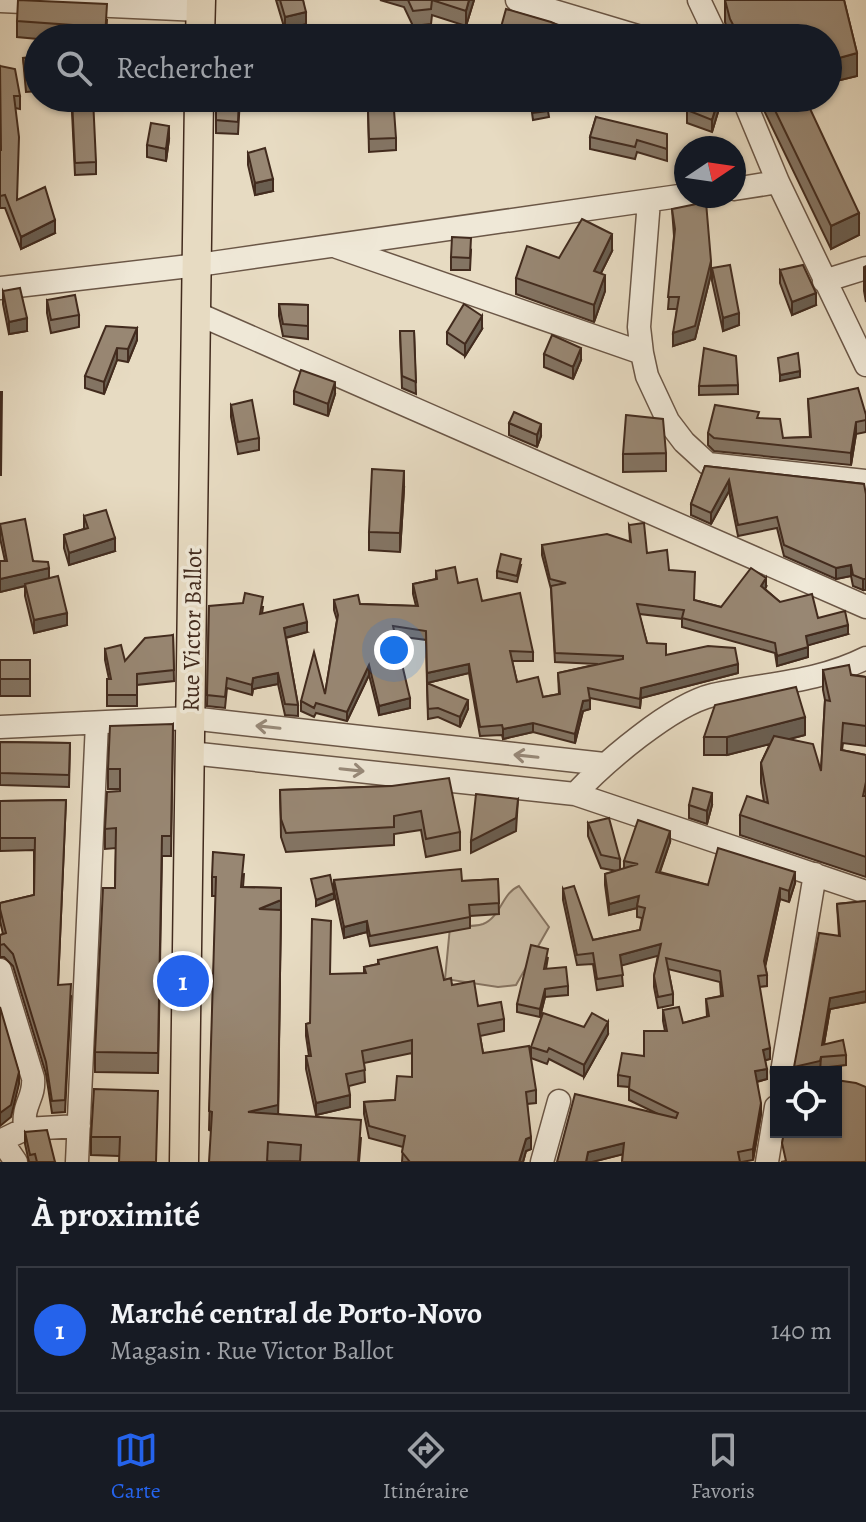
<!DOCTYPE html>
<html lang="fr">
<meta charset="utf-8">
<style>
:root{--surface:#171b24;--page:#20242c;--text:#f1f3f6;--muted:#9ea1a6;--line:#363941;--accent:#2563eb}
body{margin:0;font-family:Alegreya,serif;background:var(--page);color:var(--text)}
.controls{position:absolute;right:24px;bottom:24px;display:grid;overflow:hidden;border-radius:0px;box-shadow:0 2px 6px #0004}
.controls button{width:72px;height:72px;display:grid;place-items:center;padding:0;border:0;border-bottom:2px solid var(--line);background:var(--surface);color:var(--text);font:40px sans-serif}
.compass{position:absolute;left:674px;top:136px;width:72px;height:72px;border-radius:50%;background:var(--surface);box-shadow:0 2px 6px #0004;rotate:77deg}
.you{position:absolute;left:394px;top:650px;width:28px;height:28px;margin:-20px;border:6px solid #fff;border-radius:50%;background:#1a73e8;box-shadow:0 0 0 12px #1a73e833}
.badge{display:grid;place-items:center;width:52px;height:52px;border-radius:50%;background:var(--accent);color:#fff;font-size:26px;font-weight:700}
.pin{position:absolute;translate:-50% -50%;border:4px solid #fff;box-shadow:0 2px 8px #0006}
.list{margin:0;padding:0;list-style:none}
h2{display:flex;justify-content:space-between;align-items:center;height:104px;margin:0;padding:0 32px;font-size:34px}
h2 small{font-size:26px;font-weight:400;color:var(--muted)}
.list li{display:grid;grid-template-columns:52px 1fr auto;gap:24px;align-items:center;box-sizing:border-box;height:128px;margin:0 16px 16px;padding:0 16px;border:2px solid var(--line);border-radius:0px}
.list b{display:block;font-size:30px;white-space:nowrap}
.list p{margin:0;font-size:26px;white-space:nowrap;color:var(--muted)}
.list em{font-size:26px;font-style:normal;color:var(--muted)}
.icon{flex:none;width:44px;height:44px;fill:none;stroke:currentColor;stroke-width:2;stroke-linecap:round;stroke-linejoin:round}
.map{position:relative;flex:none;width:866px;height:1162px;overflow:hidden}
.search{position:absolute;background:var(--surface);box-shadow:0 2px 6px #0004;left:24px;right:24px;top:24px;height:88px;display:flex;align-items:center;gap:20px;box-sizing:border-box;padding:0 28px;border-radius:44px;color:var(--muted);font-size:30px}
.sheet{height:248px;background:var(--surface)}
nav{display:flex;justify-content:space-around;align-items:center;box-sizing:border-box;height:112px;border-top:2px solid var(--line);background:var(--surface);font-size:22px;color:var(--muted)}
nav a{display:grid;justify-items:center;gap:4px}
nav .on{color:var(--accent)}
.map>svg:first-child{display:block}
.green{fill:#cbbda6;stroke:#867462;stroke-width:2}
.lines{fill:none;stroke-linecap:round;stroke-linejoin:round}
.minor-casing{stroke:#6b5747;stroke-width:25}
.major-casing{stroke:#422b1e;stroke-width:31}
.minor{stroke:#efe8d7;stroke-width:22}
.major{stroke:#e7dbc2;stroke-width:28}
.wall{fill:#837463;stroke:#422b1e;stroke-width:2}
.shaded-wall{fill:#6a5e50;stroke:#422b1e;stroke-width:2}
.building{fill:#988773;stroke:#422b1e;stroke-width:2}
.oneway{stroke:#988a7a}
.labels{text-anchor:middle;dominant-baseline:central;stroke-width:7;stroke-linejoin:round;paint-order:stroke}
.street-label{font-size:24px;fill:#422b1e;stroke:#efe8d7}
</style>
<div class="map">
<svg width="866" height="1162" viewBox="0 0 866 1162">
<rect width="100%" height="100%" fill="#e7dbc2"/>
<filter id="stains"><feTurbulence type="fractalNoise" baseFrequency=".0025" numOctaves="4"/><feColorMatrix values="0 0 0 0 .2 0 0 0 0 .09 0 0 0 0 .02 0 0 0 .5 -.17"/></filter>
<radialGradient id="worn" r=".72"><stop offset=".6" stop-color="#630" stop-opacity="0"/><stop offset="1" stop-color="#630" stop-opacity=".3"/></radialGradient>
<!-- green -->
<path class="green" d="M519,886L549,927L516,985L498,987L445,979L450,927C460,926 474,927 483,924C501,917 502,893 519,886Z"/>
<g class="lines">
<!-- minor casing -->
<g class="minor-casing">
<path id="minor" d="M517,0L644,38
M699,0L717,38
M0,1L200,10
M743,98L778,182L866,365
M734,189L778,182
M649,201L639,327L642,353L647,376L668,421L684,442L708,464L866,481
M337,247L642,353
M824,281L866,268
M0,288L198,265L686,195
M198,314L866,607
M0,727L190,718L604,764
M190,753L575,794L866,892
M575,794C604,763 671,705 713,695C766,683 816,683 866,658
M0,970L33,1078C35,1099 22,1103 25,1129
M782,1072L815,874
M1,1140L16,1162
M0,1141L25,1129L79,1126
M77,1162L97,723
M542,1162L559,1101
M767,1162L776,1107"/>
</g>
<!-- major casing -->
<g class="major-casing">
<path id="major" d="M200,38L201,0
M184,1162L199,98"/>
</g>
<!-- minor -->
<use href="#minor" class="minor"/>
<!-- major -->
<use href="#major" class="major"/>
</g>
<!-- wall -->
<path class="wall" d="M276,0H303L306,24L285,30Z
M380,0H474L466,26L432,15L431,24L413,26L404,7Z
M725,0H844L857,53V76L828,83V38H730L725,22Z
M107,20L106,38L38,39L17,37V21Z
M38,57V91L26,92L23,58Z
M0,66L20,96V109L15,108L17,199L55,233L21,249L5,208H0Z
M216,98H240L238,134L216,133Z
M530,98H546L549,117L533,120Z
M758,98H805L859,235L831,249Z
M687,110L718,112L712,132L687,123Z
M368,111L396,138V150L369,152Z
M72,112L96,162V174L75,175Z
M596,117L667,149V161L637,152L635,159L590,149V137Z
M169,139L166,161L147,157V145Z
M248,153L273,191L255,195L248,165Z
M672,209L711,274L695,339L673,346L677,309H668L674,236Z
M471,250L470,270H451V257Z
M612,251L601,273L605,291L594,322L516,294V278L559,258Z
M866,266V302L864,291V267Z
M712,268L739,325L723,331L712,281Z
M780,270L816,305L792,315L780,283Z
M3,291L27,331L9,334L3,304Z
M47,300L79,315V327L51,333L47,313Z
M279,304L308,305V339L283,336L279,316Z
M137,328V340L128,362L117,360L104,394L85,388V376Z
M482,329L465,356L447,344V332Z
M400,331H414L416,394L402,388Z
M544,354L581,360L573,379L544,367Z
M738,385V394L699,395V386Z
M294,391L335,394L328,416L294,404Z
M808,399L866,415V432L856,434L851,465L714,451L708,445V433L759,418L783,438L810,437Z
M231,405L259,438V450L238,454L231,417Z
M509,423L541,436L537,447L509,435Z
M666,453V471L623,472V454Z
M705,466L864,484L863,590L853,586L851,576L836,579L784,556L777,528L738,536L729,491L711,524L691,515V504Z
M404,489L400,552L369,550V532Z
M84,516L115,551L69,565L64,548V535L84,529Z
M0,524L49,578L67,625L34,633L25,596V586L0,592L5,561L0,538Z
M629,525L647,553L669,570L694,600L721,607L766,587L765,589L780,602L818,618L848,634L808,645V657L777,666L775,653L682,627V619L639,614L647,643L666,655L738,673L641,698L640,708L590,698V709L583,711L575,743L533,732L503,739L502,735L480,736L469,673L427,683L426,640L396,636L410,708L379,715L369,675L347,721L316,713L314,717L301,711V701L325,694L337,620L334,610V600L360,604L416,606L413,594V584L436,579V571L458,583L482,601L533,652V661H512L517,682L543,697L559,694L558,673L598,664L555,662L551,589L542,555V545L630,542Z
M521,565L517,582L497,578V571Z
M209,606L263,607L262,614L307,632L286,638L298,705V716L285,715L278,684L253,689L252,695L227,688L225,708L207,706Z
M173,635L174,681L137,685V706H107V679H109L105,660V649L125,661Z
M0,660H30V696H0Z
M823,670L866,677V746L843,743L842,750L866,755V877L740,835V815L764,802L761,783V763L770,744L727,755H704V737L805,735L789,739L821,771L825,700L823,690Z
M427,683L468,709L460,727L438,717L428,719Z
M173,724L171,856H162L158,1073L95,1072V1052L115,888L116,848L105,849V829L120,791V789H108V769Z
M0,742L70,743L69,787L0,785Z
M392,786L460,832V850L426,857L421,830L394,834V845L286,852L281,837L280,790Z
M66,800L58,985L71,996L65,1112L52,1113L46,1074L13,966L4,957H0V935L3,934L0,921V903L34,895V850L0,851V801Z
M689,805H712L707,824L689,818Z
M588,823L620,859V870L624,869V861L670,842L660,872L708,885L795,883L789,902L780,899L765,966L767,975V986L759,987L770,1059L765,1060L767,1079L757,1082L761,1114L753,1160L742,1162H622L623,1154L592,1162L656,1113L629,1100V1087L618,1086V1075L644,1056L665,1031L663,1021V1010L683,1023L707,1017L706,999L721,996L720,982L668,969L673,994V1005L658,1008L654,987V976L658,955L621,965L623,986L597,990L593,964L577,965L563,900V889L593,940L640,930L642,918L637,917V908L609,915L605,885V874L617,871L601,868L588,836Z
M244,874L243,887L281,888L278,1114L361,1138L359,1162L268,1161L209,1130L216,896H212V877Z
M498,879L499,914L470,916V928L370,946L367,932L344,938L334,891V880L462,881Z
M866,901V1002L830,1009L824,1044L846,1055V1065L821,1068L820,1071L818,1072H794L839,936L837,904Z
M548,957L546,969L568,986V995L545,997L540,1017L517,1012V1004Z
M378,960L444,980L452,985L478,1006L504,1019V1031L480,1036L483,1053L536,1090V1103L527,1104L531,1149L526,1151L523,1162H402L403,1147L369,1138L364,1114V1102L395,1100L412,1077V1053L364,1063L365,1082L349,1086L350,1107L316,1115L306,1069V1056H309L306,1036V1024L310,1023L364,973V967L378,964Z
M584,1027L608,1034L584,1077L549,1059L547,1064L531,1058V1047Z
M158,1091L119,1156L91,1155V1137Z
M25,1132L55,1162H29L25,1144Z"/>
<!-- shaded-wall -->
<path class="shaded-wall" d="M469,0H474L466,26V11Z
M306,12V24L285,30V17Z
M857,53V76L828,83V61Z
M325,98H340L325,102Z
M718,100V112L712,132V120Z
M169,126V139L166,161V149Z
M273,179V191L255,195V183Z
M859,213V235L831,249V226Z
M55,220V233L21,249V237Z
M612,234V251L594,287V271Z
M711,261V274L695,339L673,346V333Z
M605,275V291L594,322V305Z
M816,293V305L792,315V302Z
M739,313V325L723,331V318Z
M482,316V329L465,356V344Z
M27,318V331L9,334V322Z
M137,328V340L128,362V349Z
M117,348V360L104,394V382Z
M581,348V360L573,379V367Z
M800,371V377L780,381V375Z
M335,382V394L328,416V404Z
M856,422V434L851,465V453Z
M541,424V436L537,447V435Z
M404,471V489L400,552V533Z
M729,480V491L711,524V513Z
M115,538V551L69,565V553Z
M851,565V576L836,579V568Z
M49,568V580L0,592V579Z
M766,578V587L761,595V586Z
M863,579H866V590H863Z
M67,613V625L34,633V620Z
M307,622V632L284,638V628Z
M848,625V634L806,646V636Z
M808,647V657L777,666V656Z
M469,664V673L427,683V673Z
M738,664V673L641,698L640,708L641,688Z
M369,665V675L347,721V712Z
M278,673V684L253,689L252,695V685L253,678Z
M410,698V708L379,715V706Z
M468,700V709L460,727V717Z
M590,700V709L583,711L575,743V734L583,701Z
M805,717V735L727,755V737Z
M533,723V732L503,739V729Z
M712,793V805L707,824V811Z
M518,799L516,831L471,853V841Z
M670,831V842L656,882V872Z
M795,872V883L789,902V891Z
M780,888V899L764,972V961Z
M334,893V899L316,906V900Z
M639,896L637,908L609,915V904Z
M281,900L278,1124L248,1131L259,909Z
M367,921V932L344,938V927Z
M661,944V955L620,966V955Z
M545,989V997L540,1017V1009Z
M866,991V1002L830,1009L822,1055V1045L830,998Z
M608,1022V1034L584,1077V1065Z
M770,1048V1059L763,1061V1050Z
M821,1057L820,1071L794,1072V1067Z
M767,1069V1079L755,1082V1071Z
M19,1072V1084L11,1117L0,1126V1113Z
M350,1095V1107L316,1115V1103Z
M761,1103V1114L753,1160V1149Z
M531,1137V1149L526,1151L523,1162H519L526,1139Z
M624,1143V1154L592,1162H586L588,1152Z"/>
<!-- building -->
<path class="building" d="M18,0L107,4L105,38H71L72,25L17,21Z
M280,0H303L306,12L285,17Z
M408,0H432L431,9L413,11Z
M432,0H469L466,11Z
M725,0H844L857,53L828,61V38H740L730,19Z
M506,9L551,22L586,38H536L523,34L524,38H498Z
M232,28L234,38H215L216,30Z
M38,57V78L26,80L23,58Z
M0,66L15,69L20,96H14L19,137L17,200L45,187L55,220L21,237L5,195L0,196V150H1Z
M93,98L96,162L75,163L72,99Z
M216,98H239L238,122L216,120Z
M531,98H546L549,111L533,113Z
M694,98H714L718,100L712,120L687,110Z
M769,98H805L859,213L831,226Z
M394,110L396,138L369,139L368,111Z
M596,117L667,134V149L637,140L635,147L590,137Z
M151,123L169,126L166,149L147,145Z
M265,148L273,179L255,183L248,153Z
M706,202L711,261L695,326L673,333L679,297H668L675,229L672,209Z
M582,219L612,234L594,271L605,275L594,305L516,278L527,246L559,258Z
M452,237L471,238L470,258L451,257Z
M730,265L739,313L723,318L712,268Z
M803,265L816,293L792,302L780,270Z
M20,288L27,318L9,322L3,291Z
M75,295L79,315L51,320L47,300Z
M279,304L308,305V326L283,324Z
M464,304L482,316L465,344L447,332Z
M106,326L137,328L128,349L117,348L104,382L85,376Z
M400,331H414L416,382L402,376Z
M552,335L581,348L573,367L544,354Z
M704,348L736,356L738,385L699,386Z
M798,353L800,371L780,375L778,358Z
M301,370L335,382L328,404L294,391Z
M858,388L866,415V420L856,422L851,453L714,438L708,433L715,405L759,412L757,418L780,419L783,438L811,437L808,399Z
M0,392H2L1,475H0Z
M252,400L259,438L238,442L231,405Z
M514,412L541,424L537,435L509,423Z
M626,415L663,419L666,453L623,454Z
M705,466L864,484L866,494V579H863L853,575L851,565L836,568L784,545L777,517L738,525L729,480L711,513L691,504Z
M372,469L404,471L400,533L369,532Z
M106,510L115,538L69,553L64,535L88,528L84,516Z
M25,519L33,561L48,562L49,568L0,579V561H7L0,524Z
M644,523L647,553L667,550L669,570L695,572L694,600L721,607L751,568L766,578L761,586L780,602L812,594L818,618L845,611L848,625L806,636L808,647L777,656L775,643L682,618L684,610L637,604L647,643L666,644V655L708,646L735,648L738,664L641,688L640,699L588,688L590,700L583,701L575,734L533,723L503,729L502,725L480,727L469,664L427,673L426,631L393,626L410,698L379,706L369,665L347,712L316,703L314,708L301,701L314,652L325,694L338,615L334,600L358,595L360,604L418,606L413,584L437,579L436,571L455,567L458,583L477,579L482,601L520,593L533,652L510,651L517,682L538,677L543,697L560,694L558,673L623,659V656L555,653L551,586L566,583L550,579L542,545L607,534L631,542L629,525Z
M501,554L521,559L517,576L497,571Z
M58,576L67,613L34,620L25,584Z
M245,593L263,597L260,614L303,604L307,622L284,628L298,705L285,704L278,673L253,678L252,685L227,678L225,697L207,695L209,606L243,603Z
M173,635L174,670L137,674V695H107V679H111L105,649L121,645L125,661L145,638Z
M0,660H30V679H0Z
M849,665L851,675L866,677V726L843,723L841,750L866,755V782L863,796H866V857L740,815L747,796L768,803L761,763L774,736L813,744L821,771L825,700L830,701L823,670Z
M427,683L468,700L460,717L438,708L428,709Z
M796,687L805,717L727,737H704L715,705Z
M173,724L171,836H162L158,1053L95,1052L103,888H115L116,828L105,829L107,792L120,791V769H108L110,726Z
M0,742L70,743L69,775L0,773Z
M449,778L460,832L426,839L421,811L394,816V827L286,833L281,819L280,790L392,786Z
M693,788L712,793L707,811L689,805Z
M476,794L518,799L516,818L471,841Z
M66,800L58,985L71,984L65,1100L52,1101L46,1062L13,954L4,944L0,945V935L6,933L0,909V903L34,895L35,838H0V801Z
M609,818L620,859L601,855L588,823Z
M638,820L670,831L656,872L708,885L718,848L795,872L789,891L780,888L764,961L767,975L758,976L770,1048L763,1050L767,1069L755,1071L761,1103L753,1149L738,1152L740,1162H622L624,1143L588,1152L586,1162H557L575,1094L676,1118L678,1113L629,1089L630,1077L618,1075L622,1053L644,1056V1031H667L663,1010L679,1007L683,1023L709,1016L706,999L723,996L720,971L666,958L673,994L658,997L654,976L661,944L620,955L623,975L597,979L593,953L577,955L563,889L574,886L593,940L640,930L645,908L637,906L639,896L609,904L605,874L638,864L624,861Z
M213,852L244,855L241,887L281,888V900L259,909L281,910L278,1105L248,1112L361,1120L358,1162H300L301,1145L268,1142L267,1162H209L212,1112L209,1111L216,877H212Z
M461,869L462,881L498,879L499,903L469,905L470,917L370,936L367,921L344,927L334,880Z
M330,875L334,893L316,900L311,879Z
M866,901V991L830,998L822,1045L843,1040L846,1055L821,1057L820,1061L794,1067L819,933L840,936L837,904Z
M312,919L331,921L330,974L366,973L364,967L379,964L378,960L437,947L444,980L451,978L452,985L474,981L478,1006L501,1002L504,1019L478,1024L483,1053L529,1046L536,1090L526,1092L531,1137L526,1139L519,1162H410L402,1152L405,1136L369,1126L364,1102L395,1100L397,1076L412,1077V1040L362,1051L365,1070L346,1074L350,1095L316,1103L306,1056H311L306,1024L310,1023Z
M531,945L548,949L544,969L566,967L568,986L545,989L540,1009L517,1004Z
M0,1007L19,1072L11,1105L0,1113Z
M543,1013L584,1027L592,1013L608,1022L584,1065L549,1048L547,1052L531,1047Z
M836,1080L856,1083L866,1087V1162H781L786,1161L782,1143L784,1132H836Z
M94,1089L158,1091L156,1162H119L120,1137H91Z
M47,1130L55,1162H37L35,1154L30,1155L25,1132Z"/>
<!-- one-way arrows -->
<defs><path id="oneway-shaft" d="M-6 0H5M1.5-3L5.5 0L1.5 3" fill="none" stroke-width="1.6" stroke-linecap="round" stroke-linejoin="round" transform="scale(2)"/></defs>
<g class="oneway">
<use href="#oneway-shaft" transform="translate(268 727) rotate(-174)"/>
<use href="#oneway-shaft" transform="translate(526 756) rotate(-174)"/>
<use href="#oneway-shaft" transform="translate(352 770) rotate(6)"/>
</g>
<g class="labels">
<!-- street labels -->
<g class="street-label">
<text transform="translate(192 630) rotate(-89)">Rue Victor Ballot</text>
</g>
</g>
<rect width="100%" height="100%" filter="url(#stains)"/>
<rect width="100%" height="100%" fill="url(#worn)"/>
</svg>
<div class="controls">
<button><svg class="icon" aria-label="locate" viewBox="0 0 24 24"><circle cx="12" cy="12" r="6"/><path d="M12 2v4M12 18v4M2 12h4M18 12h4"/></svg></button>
</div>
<svg class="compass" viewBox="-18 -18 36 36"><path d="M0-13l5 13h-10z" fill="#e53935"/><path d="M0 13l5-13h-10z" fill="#9ea1a6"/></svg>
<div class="you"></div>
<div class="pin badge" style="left:183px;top:981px">1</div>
<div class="search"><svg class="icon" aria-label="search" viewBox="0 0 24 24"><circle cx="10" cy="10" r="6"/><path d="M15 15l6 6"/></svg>Rechercher</div>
</div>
<section class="sheet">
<h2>À proximité<small></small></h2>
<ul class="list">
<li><span class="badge">1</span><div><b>Marché central de Porto-Novo</b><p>Magasin · Rue Victor Ballot</p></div><em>140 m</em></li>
</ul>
</section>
<nav>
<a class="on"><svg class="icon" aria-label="map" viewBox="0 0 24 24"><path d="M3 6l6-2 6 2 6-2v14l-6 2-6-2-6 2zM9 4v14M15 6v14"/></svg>Carte</a>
<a><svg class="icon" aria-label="directions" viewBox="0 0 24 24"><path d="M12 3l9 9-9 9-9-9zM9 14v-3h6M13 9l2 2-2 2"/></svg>Itinéraire</a>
<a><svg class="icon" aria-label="saved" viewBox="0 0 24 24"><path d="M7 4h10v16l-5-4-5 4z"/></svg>Favoris</a>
</nav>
